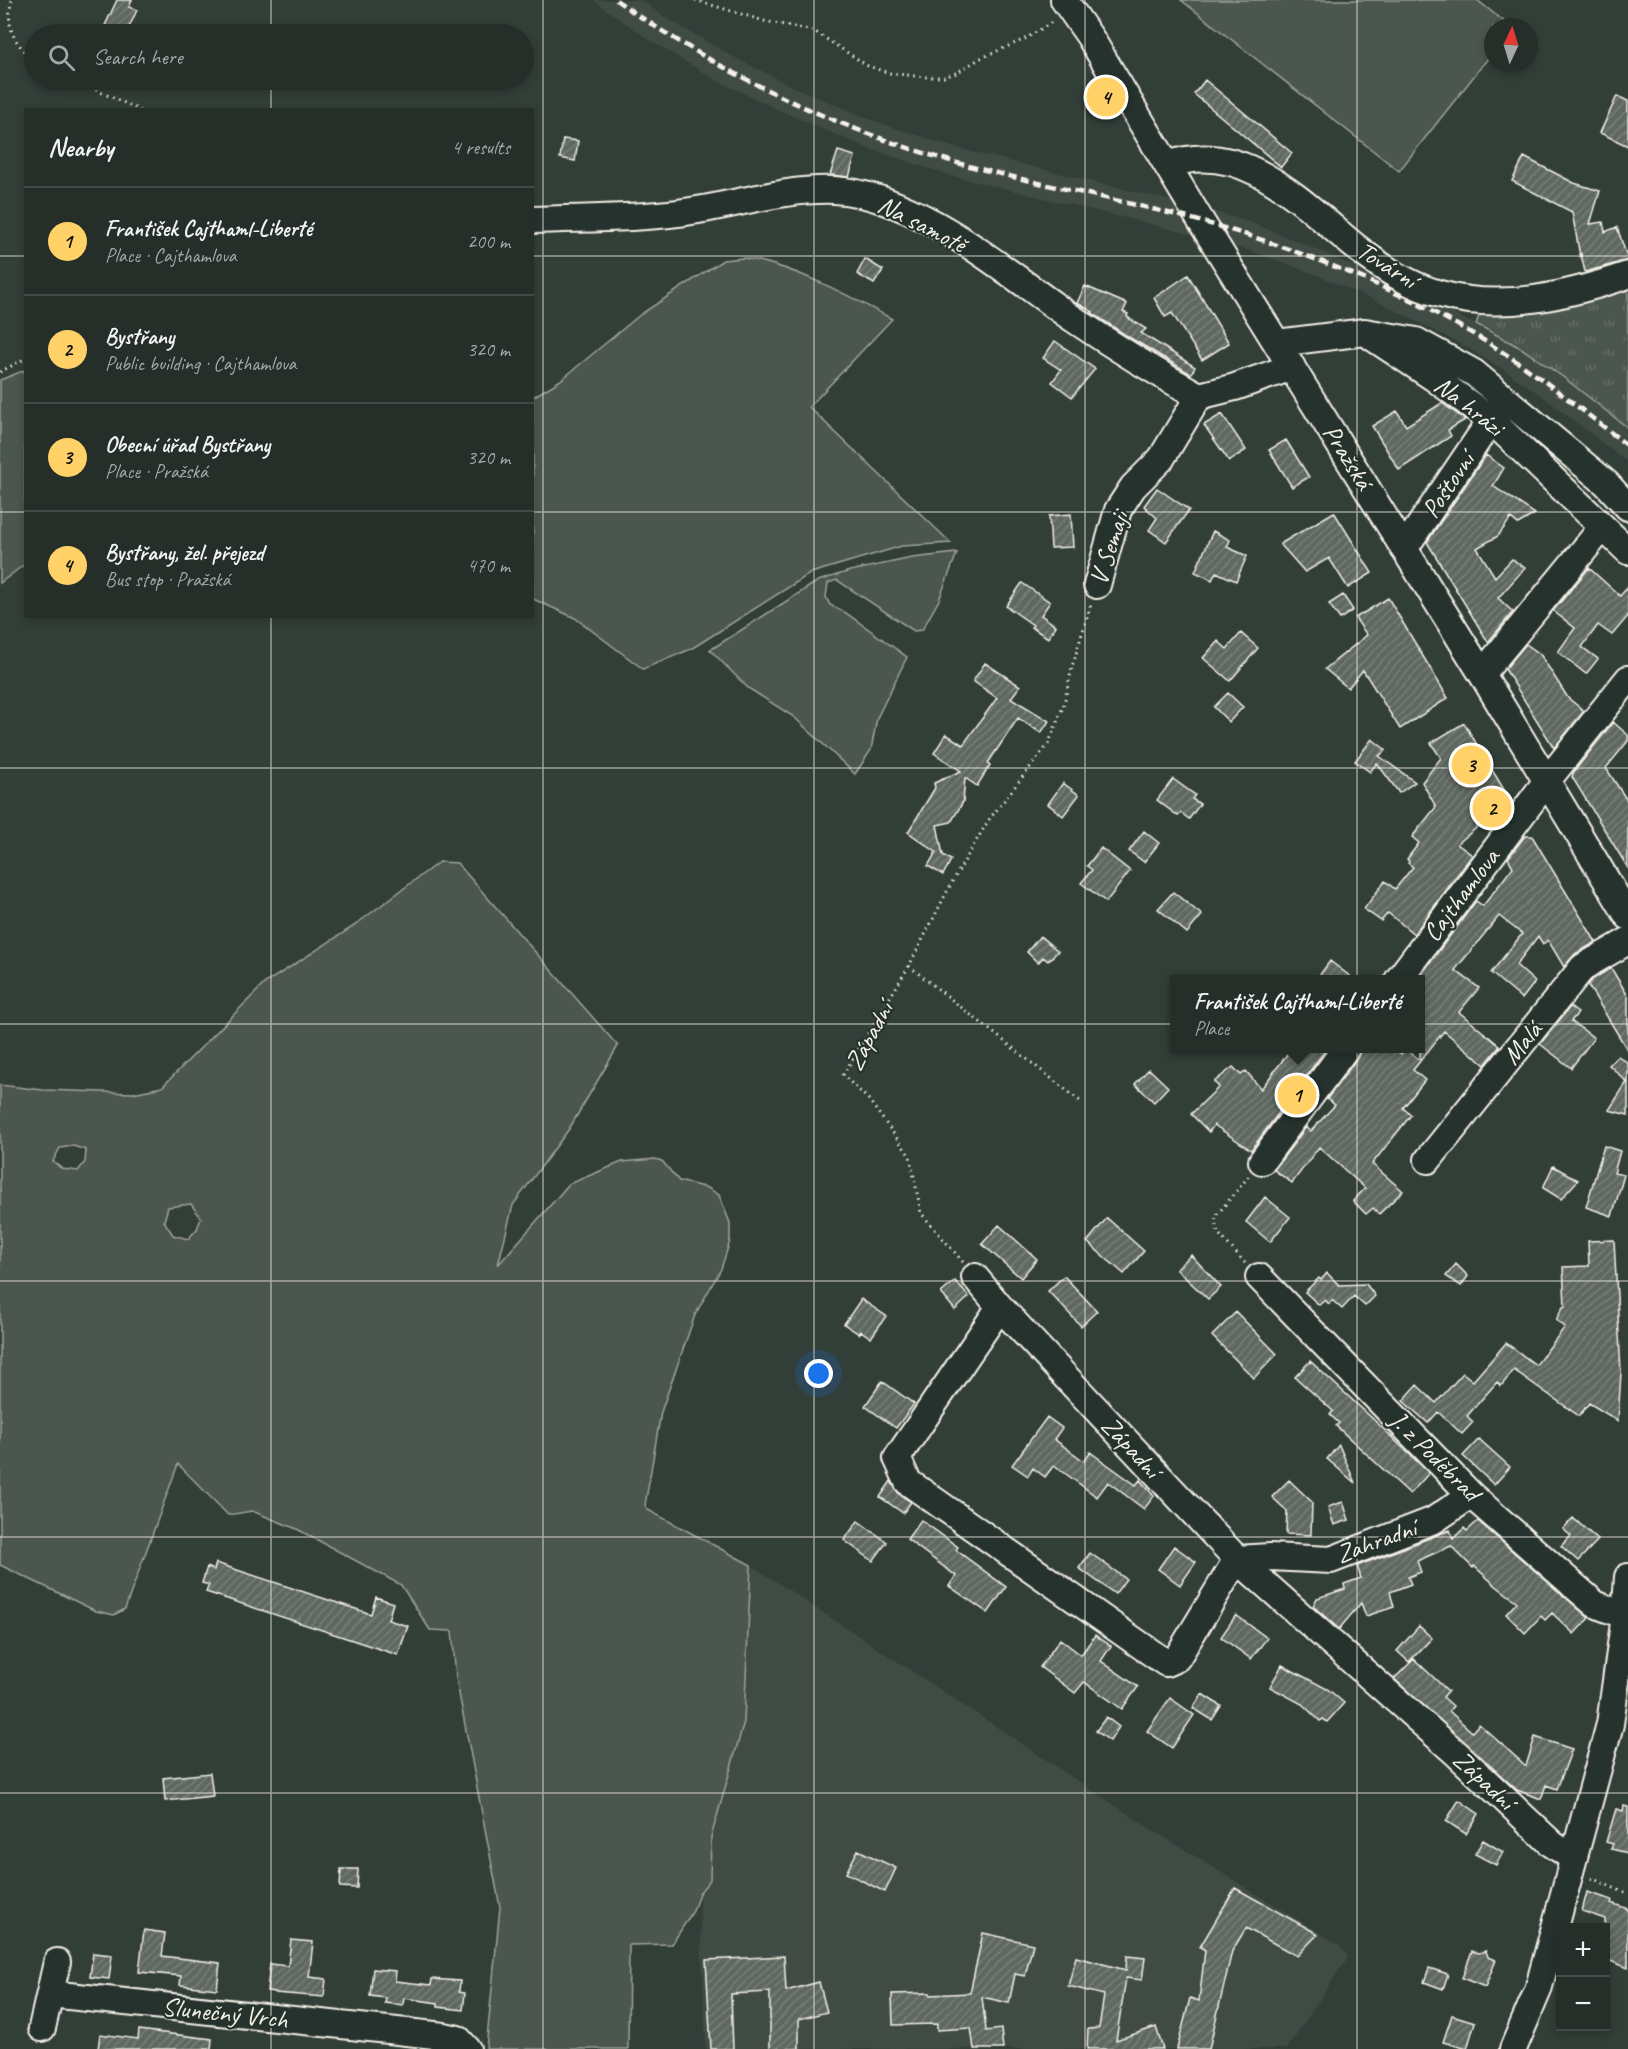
<!DOCTYPE html>
<meta charset="utf-8">
<style>
:root{--surface:#262e2a;--page:#2e3632;--text:#f1f3f6;--muted:#a4a8a8;--line:#424a47;--accent:#ffd166}
body{margin:0;font-family:Caveat,sans-serif;background:var(--page);color:var(--text)}
.controls{position:absolute;right:18px;bottom:18px;display:grid;overflow:hidden;border-radius:0px;box-shadow:0 3px 9px #0003}
.controls button{width:54px;height:54px;display:grid;place-items:center;padding:0;border:0;border-bottom:2px solid var(--line);background:var(--surface);color:var(--text);font:30px sans-serif}
.compass{position:absolute;left:1484px;top:18px;width:54px;height:54px;border-radius:50%;background:var(--surface);box-shadow:0 3px 9px #0003;rotate:4deg}
.you{position:absolute;left:819px;top:1374px;width:21px;height:21px;margin:-15px;border:4px solid #fff;border-radius:50%;background:#1a73e8;box-shadow:0 0 0 9px #1a73e833}
.badge{display:grid;place-items:center;width:39px;height:39px;border-radius:50%;background:var(--accent);color:#111;font-size:20px;font-weight:700}
.pin{position:absolute;translate:-50% -50%;border:3px solid #fff;box-shadow:0 2px 6px #0006}
.popup{position:absolute;left:1170px;top:975px;width:255px;height:78px;box-sizing:border-box;display:grid;place-content:center;border-radius:0px;background:var(--surface);filter:drop-shadow(0 2px 4px #0005);font-size:20px;white-space:nowrap;color:var(--muted)}
.popup b{font-size:22px;color:var(--text)}
.popup::after{content:'';position:absolute;left:50%;top:100%;margin-left:-12px;border:12px solid transparent;border-top-color:var(--surface)}
.list{margin:0;padding:0;list-style:none}
h2{display:flex;justify-content:space-between;align-items:center;height:78px;margin:0;padding:0 24px;font-size:26px}
h2 small{font-size:20px;font-weight:400;color:var(--muted)}
.list li{display:grid;grid-template-columns:39px 1fr auto;gap:18px;align-items:center;box-sizing:border-box;height:108px;padding:0 24px;border-top:2px solid var(--line)}
.list b{display:block;font-size:22px;white-space:nowrap}
.list p{margin:0;font-size:20px;white-space:nowrap;color:var(--muted)}
.list em{font-size:20px;font-style:normal;color:var(--muted)}
.icon{flex:none;width:33px;height:33px;fill:none;stroke:currentColor;stroke-width:2;stroke-linecap:round;stroke-linejoin:round}
.map{position:relative;flex:none;width:1628px;height:2049px;overflow:hidden}
.search{position:absolute;background:var(--surface);box-shadow:0 3px 9px #0003;left:24px;top:24px;width:510px;height:66px;display:flex;align-items:center;gap:15px;box-sizing:border-box;padding:0 21px;border-radius:33px;color:var(--muted);font-size:22px}
.panel{position:absolute;background:var(--surface);box-shadow:0 3px 9px #0003;left:24px;top:108px;width:510px;height:510px;border-radius:0px}
.map>svg:first-child{display:block}
.built{fill:#404b44}
.grass{fill:#4c564f;stroke:#a0a49c;stroke-width:1.5;fill-rule:evenodd}
.park{fill:url(#park-tufts);stroke:#a0a49c;stroke-width:1.5}
.building{fill:url(#building-hatch);stroke:#f4f1e8;stroke-width:1.5}
.lines{fill:none;stroke-linecap:round;stroke-linejoin:round}
.minor-casing{stroke:#f4f1e8;stroke-width:30}
.path{stroke:#f4f1e8;stroke-width:3;stroke-dasharray:1.5 4.5;stroke-linecap:butt}
.minor{stroke:#26332d;stroke-width:26}
.rail{stroke:#f4f1e8;stroke-width:4.5;stroke-dasharray:9 4.5;stroke-linecap:butt}
.grid{fill:none;stroke:#f4f1e8;stroke-width:1.5;stroke-opacity:0.55}
.labels{text-anchor:middle;dominant-baseline:central;stroke-width:4.5;stroke-linejoin:round;paint-order:stroke}
.street-label{font-size:26px;fill:#f4f1e8;stroke:#26332d}
</style>
<div class="map">
<svg width="1628" height="2049" viewBox="0 0 1628 2049">
<defs>
<pattern id="park-tufts" width="24" height="20" patternUnits="userSpaceOnUse" patternTransform="scale(1.5)"><rect width="24" height="20" fill="#4c564f"/><path d="M3 7l-1-3M5 7V3M7 7l1-3M15 17l-1-3M17 17v-4M19 17l1-3" fill="none" stroke="#666f68"/></pattern>
<pattern id="building-hatch" width="6" height="6" patternUnits="userSpaceOnUse" patternTransform="scale(1.5)"><rect width="6" height="6" fill="#5f6861"/><path d="M-1 1l2-2M0 6l6-6M5 7l2-2" fill="none" stroke="#777e78"/></pattern>
</defs>
<rect width="100%" height="100%" fill="#323e38"/>
<filter id="ink" filterUnits="userSpaceOnUse"><feTurbulence type="fractalNoise" baseFrequency=".0167" numOctaves="2"/><feDisplacementMap in="SourceGraphic" scale="12" xChannelSelector="R" yChannelSelector="G"/><feConvolveMatrix kernelMatrix="1 2 1 2 8 2 1 2 1" color-interpolation-filters="sRGB"/></filter>
<g filter="url(#ink)">
<!-- built -->
<path class="built" d="M593,0H641L666,18L730,55L787,84L874,121L956,148L1206,209L1256,224L1322,252L1437,305L1521,348L1563,377L1628,428V463L1546,399L1506,371L1462,345L1383,304L1317,275L1248,250L1150,224L948,175L865,147L776,109L716,80L651,41Z
M751,1565L1151,1829L1339,1945L1348,1957L1287,2049H706L699,1893L710,1880L711,1837L744,1722Z"/>
<!-- grass -->
<path class="grass" d="M1181,0H1477L1511,27H1493V52L1399,171Z
M743,258C792,265 848,295 892,319L809,407L951,543L902,546L811,573L691,649L643,669L575,618L533,599V397L561,380L641,314L723,260Z
M25,370V564L0,583V380Z
M957,553L939,600L922,630L914,631L837,580L828,583L826,597L830,605L846,613L907,657L877,718L871,750L855,774L794,717L748,688L710,650L818,581L850,571L912,558Z
M439,862L457,863L618,1046L569,1129L513,1205L498,1265L569,1184L622,1162L655,1159L662,1161L679,1181L708,1188L719,1195L730,1223V1241L721,1269L695,1315L661,1412L645,1505L648,1510L751,1565L744,1722L711,1837L710,1880L699,1893L693,1911L672,1944L629,1945L628,2049H486L500,1907L456,1678L452,1631L430,1630L401,1585L297,1529L252,1511L228,1515L178,1464L125,1609L114,1615L96,1611L0,1565V1085L43,1090L133,1093L162,1087L265,983L351,928ZM73,1146L86,1150L85,1162L78,1171L62,1169L53,1161L60,1148ZM191,1204L201,1218L197,1229L188,1239L173,1235L164,1221L168,1207Z"/>
<!-- park -->
<path class="park" d="M1628,287V428L1563,377L1521,348L1476,324L1480,313H1520L1567,307Z"/>
<!-- building -->
<path class="building" d="M117,0H132L129,7L137,10L126,34H101Z
M1205,80L1292,153L1281,167L1194,94Z
M1617,96L1628,101V146L1600,133Z
M563,139L578,141L575,161L560,158Z
M838,151L855,156L849,177L830,175Z
M1524,157L1574,183L1600,191L1590,224L1603,222L1605,232L1617,227L1628,260L1585,272L1581,254L1580,256L1572,212L1512,181Z
M865,259L883,270L874,284L857,274Z
M1188,275L1229,343L1202,360L1172,313L1165,317L1154,298Z
M1085,286L1127,304L1123,312L1128,314L1127,317L1146,329L1141,333L1195,367L1191,374L1127,336L1092,313L1093,312L1077,303Z
M1055,341L1095,369L1072,397L1052,382L1061,370L1043,358Z
M1442,403L1465,420L1448,430L1451,436L1399,470L1372,426L1397,411L1406,426Z
M1222,414L1246,450L1229,461L1204,425Z
M1286,440L1309,477L1292,487L1269,450Z
M1486,455L1504,468L1493,486L1535,514L1518,524L1511,518L1498,536L1477,548L1495,577L1512,559L1525,568L1498,598L1513,612L1488,642L1427,542Z
M1157,488L1189,510L1166,542L1149,530L1157,518L1144,506Z
M1334,512L1372,573L1348,588L1329,558L1305,572L1280,544Z
M1071,514L1073,547L1051,548L1049,516Z
M1213,531L1230,540L1227,547L1247,556L1236,581L1216,572L1212,580L1195,572Z
M1589,568L1620,596L1628,587V616L1612,635L1598,625L1582,647L1598,659L1586,674L1558,652L1575,628L1553,611Z
M1022,583L1050,602L1041,615L1056,626L1048,638L1031,627L1033,625L1006,606Z
M1343,595L1353,610L1340,619L1329,604Z
M1388,598L1448,698L1400,729L1363,670L1348,688L1325,669L1367,635L1355,618Z
M1241,633L1258,648L1230,681L1203,658L1218,641L1227,649Z
M1526,644L1540,654L1568,698L1584,711L1554,748L1505,669Z
M985,663L1020,686L1011,698L1049,721L1041,733L1018,718L988,763L990,765L977,786L965,778L963,802L951,822L937,825L943,855L951,860L943,875L928,866L936,852L908,832L935,788L934,783L961,771L934,753L946,734L963,745L997,698L973,681Z
M1228,693L1243,707L1229,722L1214,707Z
M1613,722L1628,735V741L1606,768L1628,802V868L1572,777L1573,773Z
M1464,723L1512,803L1486,820L1457,844L1472,855L1414,934L1388,913L1381,921L1364,909L1385,881L1395,889L1413,867L1408,863L1409,861L1407,859L1419,843L1412,837L1436,807L1422,782L1441,758L1431,743Z
M1372,739L1386,750L1379,756L1415,782L1399,793L1377,763L1370,772L1355,761Z
M1173,779L1195,795L1192,799L1200,804L1189,819L1181,813L1178,816L1157,800Z
M1063,783L1079,795L1063,816L1048,804Z
M1144,831L1159,843L1144,862L1129,851Z
M1525,836H1532L1596,942L1575,954L1564,967L1548,940L1543,944L1538,936L1516,965L1535,982L1522,999L1491,973L1522,934L1499,916L1455,970L1479,988L1459,1012L1500,1046L1485,1065L1444,1031L1413,1070L1425,1080L1403,1108L1411,1115L1372,1164L1403,1191L1379,1214L1373,1208L1366,1214L1353,1201L1365,1188L1319,1147L1292,1183L1274,1170L1306,1127L1311,1131L1335,1105L1327,1099L1358,1057L1361,1048H1393L1401,1054L1405,1049L1420,1060V976L1476,901L1483,906L1513,867L1508,858Z
M1101,848L1130,871L1106,902L1081,883L1092,870L1087,866Z
M1173,892L1202,915L1187,933L1158,909Z
M1040,936L1058,951L1048,961L1043,957L1038,963L1027,952Z
M1330,961L1355,980H1316Z
M1611,968L1628,996V1051L1588,985L1593,979Z
M1570,1007L1578,1013L1571,1021L1594,1038L1571,1068L1540,1044Z
M1292,1048H1327L1251,1150L1214,1125L1209,1132L1191,1114L1219,1087L1214,1082L1233,1067L1241,1075L1246,1071L1261,1089Z
M1618,1056L1628,1063V1115L1609,1110L1627,1082L1609,1065Z
M1149,1069L1168,1087L1154,1102L1135,1084Z
M1604,1146L1620,1151L1614,1173L1624,1175L1612,1216L1586,1207Z
M1553,1166L1578,1180L1561,1199L1543,1188Z
M1265,1197L1290,1217L1270,1242L1246,1222Z
M1107,1218L1144,1251L1124,1274L1087,1242Z
M999,1225L1037,1259L1021,1278L982,1244Z
M1614,1240L1621,1372L1618,1421L1589,1403L1579,1416L1514,1370L1501,1386L1497,1382L1467,1416L1473,1422L1462,1434L1438,1412L1428,1423L1403,1401L1417,1385L1436,1403L1463,1373L1473,1381L1506,1343L1536,1365L1565,1327L1556,1320L1563,1307L1565,1306L1563,1267L1589,1266L1588,1241Z
M1191,1255L1221,1287L1208,1299L1176,1269Z
M1456,1264L1468,1276L1461,1286L1446,1276Z
M1327,1273L1339,1285L1366,1284L1375,1296L1365,1306L1354,1296L1342,1309L1332,1300L1329,1304L1325,1300L1319,1305L1305,1292L1319,1278L1321,1280Z
M1064,1276L1097,1311L1081,1326L1048,1291Z
M955,1281L969,1297L955,1310L941,1293Z
M861,1299L886,1316L871,1338L861,1331L859,1334L844,1324Z
M1236,1312L1277,1354L1254,1378L1212,1336Z
M1310,1361L1373,1419L1429,1473L1410,1494L1336,1426L1339,1423L1330,1415L1333,1411L1295,1377Z
M882,1381L914,1404L896,1428L865,1406Z
M1047,1417L1062,1428L1054,1439L1084,1461L1090,1452L1136,1485L1140,1480L1154,1496L1144,1509L1108,1482L1097,1497L1054,1465L1045,1477L1033,1468L1028,1476L1012,1465Z
M1479,1439L1510,1467L1494,1485L1463,1456Z
M1339,1445L1355,1483L1327,1459Z
M1289,1480L1312,1502L1311,1535L1286,1534L1287,1511L1272,1497Z
M891,1481L899,1494L911,1502L903,1513L880,1497Z
M1343,1502L1349,1520L1334,1525L1328,1507Z
M1573,1518L1598,1540L1578,1561L1561,1546L1571,1536L1563,1529Z
M921,1520L958,1547L956,1550L1006,1587L988,1613L949,1586L956,1576L907,1539Z
M858,1521L887,1542L873,1561L844,1540Z
M1478,1521L1589,1618L1574,1634L1552,1613L1545,1620L1541,1616L1525,1633L1506,1614L1517,1602L1495,1585L1474,1566L1473,1568L1451,1546L1417,1561L1421,1572L1408,1577L1411,1584L1390,1592L1394,1607L1366,1616L1361,1603L1339,1629L1313,1606L1317,1598L1345,1589L1344,1584L1361,1578L1357,1566L1450,1530L1453,1539L1464,1528L1467,1531Z
M1174,1546L1196,1562L1180,1585L1158,1569Z
M1090,1553L1126,1579L1115,1594L1079,1568Z
M216,1563L371,1614L376,1597L393,1603L388,1620L408,1626L398,1655L206,1592L209,1585L202,1583L207,1567L214,1570Z
M1236,1615L1267,1638L1251,1659L1221,1637Z
M1419,1626L1432,1638L1409,1662L1397,1651Z
M1095,1635L1111,1646L1101,1661L1138,1687L1122,1709L1084,1682L1075,1693L1040,1667L1060,1639L1081,1655Z
M1414,1659L1448,1691L1443,1697L1453,1706L1449,1711L1472,1732L1479,1724L1526,1766L1535,1737L1572,1749L1557,1789L1546,1785L1541,1799L1517,1790L1394,1679Z
M1282,1665L1329,1690L1344,1703L1327,1722L1323,1719L1320,1721L1302,1704L1270,1687Z
M1202,1694L1221,1706L1212,1720L1193,1708Z
M1170,1698L1194,1715L1172,1748L1147,1731Z
M1106,1717L1119,1727L1110,1741L1096,1731Z
M210,1773L213,1796L165,1801L163,1778Z
M1459,1800L1479,1814L1466,1834L1446,1821Z
M1624,1806L1628,1807V1853L1611,1849L1613,1844L1606,1842L1616,1809L1623,1811Z
M1483,1840L1503,1852L1496,1865L1475,1854Z
M858,1850L896,1868L885,1892L846,1873Z
M341,1869H358L357,1888L340,1887Z
M1235,1888L1318,1934L1297,1956L1246,1928L1232,1951L1209,2049H1177L1190,1998L1199,2001L1205,1950L1200,1947Z
M1587,1892L1612,1900L1611,1903L1628,1909V1968L1605,1959V1919L1582,1911Z
M144,1930L165,1933L162,1956L220,1963L217,1989L180,1985L181,1976L139,1972Z
M983,1933L1033,1944L1025,1976L1015,1974L1009,2003L982,1997L986,2031L1001,2029L1003,2049H974L971,2028L937,2030V2024L893,2025L892,1994L930,1993V1995L970,1993Z
M291,1940L313,1942L309,1977L326,1979L324,1997L275,1993V1992L267,1991L270,1964L288,1966Z
M1472,1951L1479,1953L1486,1951L1488,1957L1496,1960L1485,1987L1462,1978Z
M93,1953L112,1955L109,1979L90,1977Z
M784,1956L786,1991L819,1982L827,2012L799,2019V2049H770V1992L731,1994L733,2049H711L706,1960Z
M1127,1956L1145,1958L1142,1980L1126,1978L1116,2040L1156,2027L1163,2049H1087L1088,2029L1099,2028L1104,1995L1068,1986L1076,1957L1126,1970Z
M1429,1968L1448,1974L1443,1989L1424,1982Z
M373,1969L396,1971L395,1981L431,1985L432,1979L460,1981L459,1992L465,1993L463,2010L438,2007V2003L404,1998L403,2005L385,2003L386,1998L370,1996Z
M1452,2015L1475,2022L1467,2049L1443,2042Z
M139,2030L212,2039L211,2049H98L100,2034L138,2039Z"/>
<g class="lines">
<!-- minor casing -->
<g class="minor-casing">
<path id="minor" d="M1064,0L1090,37L1202,223L1482,674L1628,916
M1168,165C1243,137 1304,205 1357,248C1382,268 1410,286 1440,294C1502,312 1569,295 1628,275
M532,220C578,218 624,219 669,214C724,209 778,188 834,190C918,195 1005,272 1072,318C1113,346 1155,372 1199,396
M1372,337L1434,378L1491,420L1628,551
M1277,343L1365,332L1416,341L1474,373L1606,483L1628,507
M1404,549L1491,420
M1097,585L1118,510L1133,487L1161,459L1199,396L1235,387L1292,367
M1482,674L1602,528
M1398,980L1546,782L1628,679
M1428,1160L1583,967L1628,941
M1262,1161L1346,1048
M975,1277L1000,1307L1237,1559L1457,1754L1552,1844L1573,1858
M1259,1277L1471,1495L1595,1604L1625,1616
M1000,1307L897,1458L908,1482L1166,1663L1177,1658L1237,1559L1270,1557L1331,1560L1434,1520L1471,1495
M50,1994L444,2036L458,2039L467,2049
M42,2028L57,1962
M1513,2049L1538,1990L1610,1724L1625,1616L1628,1577"/>
</g>
<!-- path -->
<path class="path" d="M12,0C5,25 13,44 34,58
M695,0L764,21L814,31L868,66L889,73L924,77H944L956,73L981,58L1025,39L1052,22
M74,80L140,110
M0,372L26,358
M909,966L1080,1101
M963,1262L921,1213L910,1156L868,1099L843,1075L909,966L951,884L988,821L1049,743L1064,704L1072,667L1091,604
M1245,1263L1218,1233L1215,1217L1249,1176
M1591,1878L1628,1894"/>
<!-- minor -->
<use href="#minor" class="minor"/>
<!-- rail -->
<path class="rail" d="M616,0C718,72 834,128 954,162C1053,189 1155,205 1253,237C1344,267 1436,307 1516,361C1555,388 1591,417 1628,446"/>
</g>
</g>
<!-- grid -->
<path class="grid" d="M271,0V34M543,0V2049M814,0V2049M1085,0V2049M1357,0V2049M271,80V110M0,256H26M532,256H1628M0,512H26M532,512H1628M271,616V2049M0,768H1628M0,1024H1628M0,1281H1628M0,1537H1628M0,1793H1628"/>
<g class="labels">
<!-- street labels -->
<g class="street-label">
<text transform="translate(922 224) rotate(27)">Na samotě</text>
<text transform="translate(1387 265) rotate(32)">Tovární</text>
<text transform="translate(1469 406) rotate(38)">Na hrázi</text>
<text transform="translate(1348 457) rotate(58)">Pražská</text>
<text transform="translate(1448 485) rotate(-56)">Poštovní</text>
<text transform="translate(1109 548) rotate(-72)">V Semaji</text>
<text transform="translate(1461 895) rotate(-53)">Cajthamlova</text>
<text transform="translate(869 1036) rotate(-62)">Západní</text>
<text transform="translate(1522 1043) rotate(-51)">Malá</text>
<text transform="translate(1131 1447) rotate(47)">Západní</text>
<text transform="translate(1435 1456) rotate(45)">J. z Poděbrad</text>
<text transform="translate(1376 1541) rotate(-20)">Zahradní</text>
<text transform="translate(1484 1780) rotate(43)">Západní</text>
<text transform="translate(225 2013) rotate(6)">Slunečný Vrch</text>
</g>
</g>
</svg>
<div class="controls">
<button>+</button>
<button>−</button>
</div>
<svg class="compass" viewBox="-18 -18 36 36"><path d="M0-13l5 13h-10z" fill="#e53935"/><path d="M0 13l5-13h-10z" fill="#a4a8a8"/></svg>
<div class="you"></div>
<div class="pin badge" style="left:1297px;top:1095px">1</div>
<div class="popup"><b>František Cajthaml-Liberté</b>Place</div>
<div class="pin badge" style="left:1492px;top:808px">2</div>
<div class="pin badge" style="left:1471px;top:765px">3</div>
<div class="pin badge" style="left:1106px;top:97px">4</div>
<div class="search"><svg class="icon" aria-label="search" viewBox="0 0 24 24"><circle cx="10" cy="10" r="6"/><path d="M15 15l6 6"/></svg>Search here</div>
<section class="panel">
<h2>Nearby<small>4 results</small></h2>
<ul class="list">
<li><span class="badge">1</span><div><b>František Cajthaml-Liberté</b><p>Place · Cajthamlova</p></div><em>200 m</em></li>
<li><span class="badge">2</span><div><b>Bystřany</b><p>Public building · Cajthamlova</p></div><em>320 m</em></li>
<li><span class="badge">3</span><div><b>Obecní úřad Bystřany</b><p>Place · Pražská</p></div><em>320 m</em></li>
<li><span class="badge">4</span><div><b>Bystřany, žel. přejezd</b><p>Bus stop · Pražská</p></div><em>470 m</em></li>
</ul>
</section>
</div>
